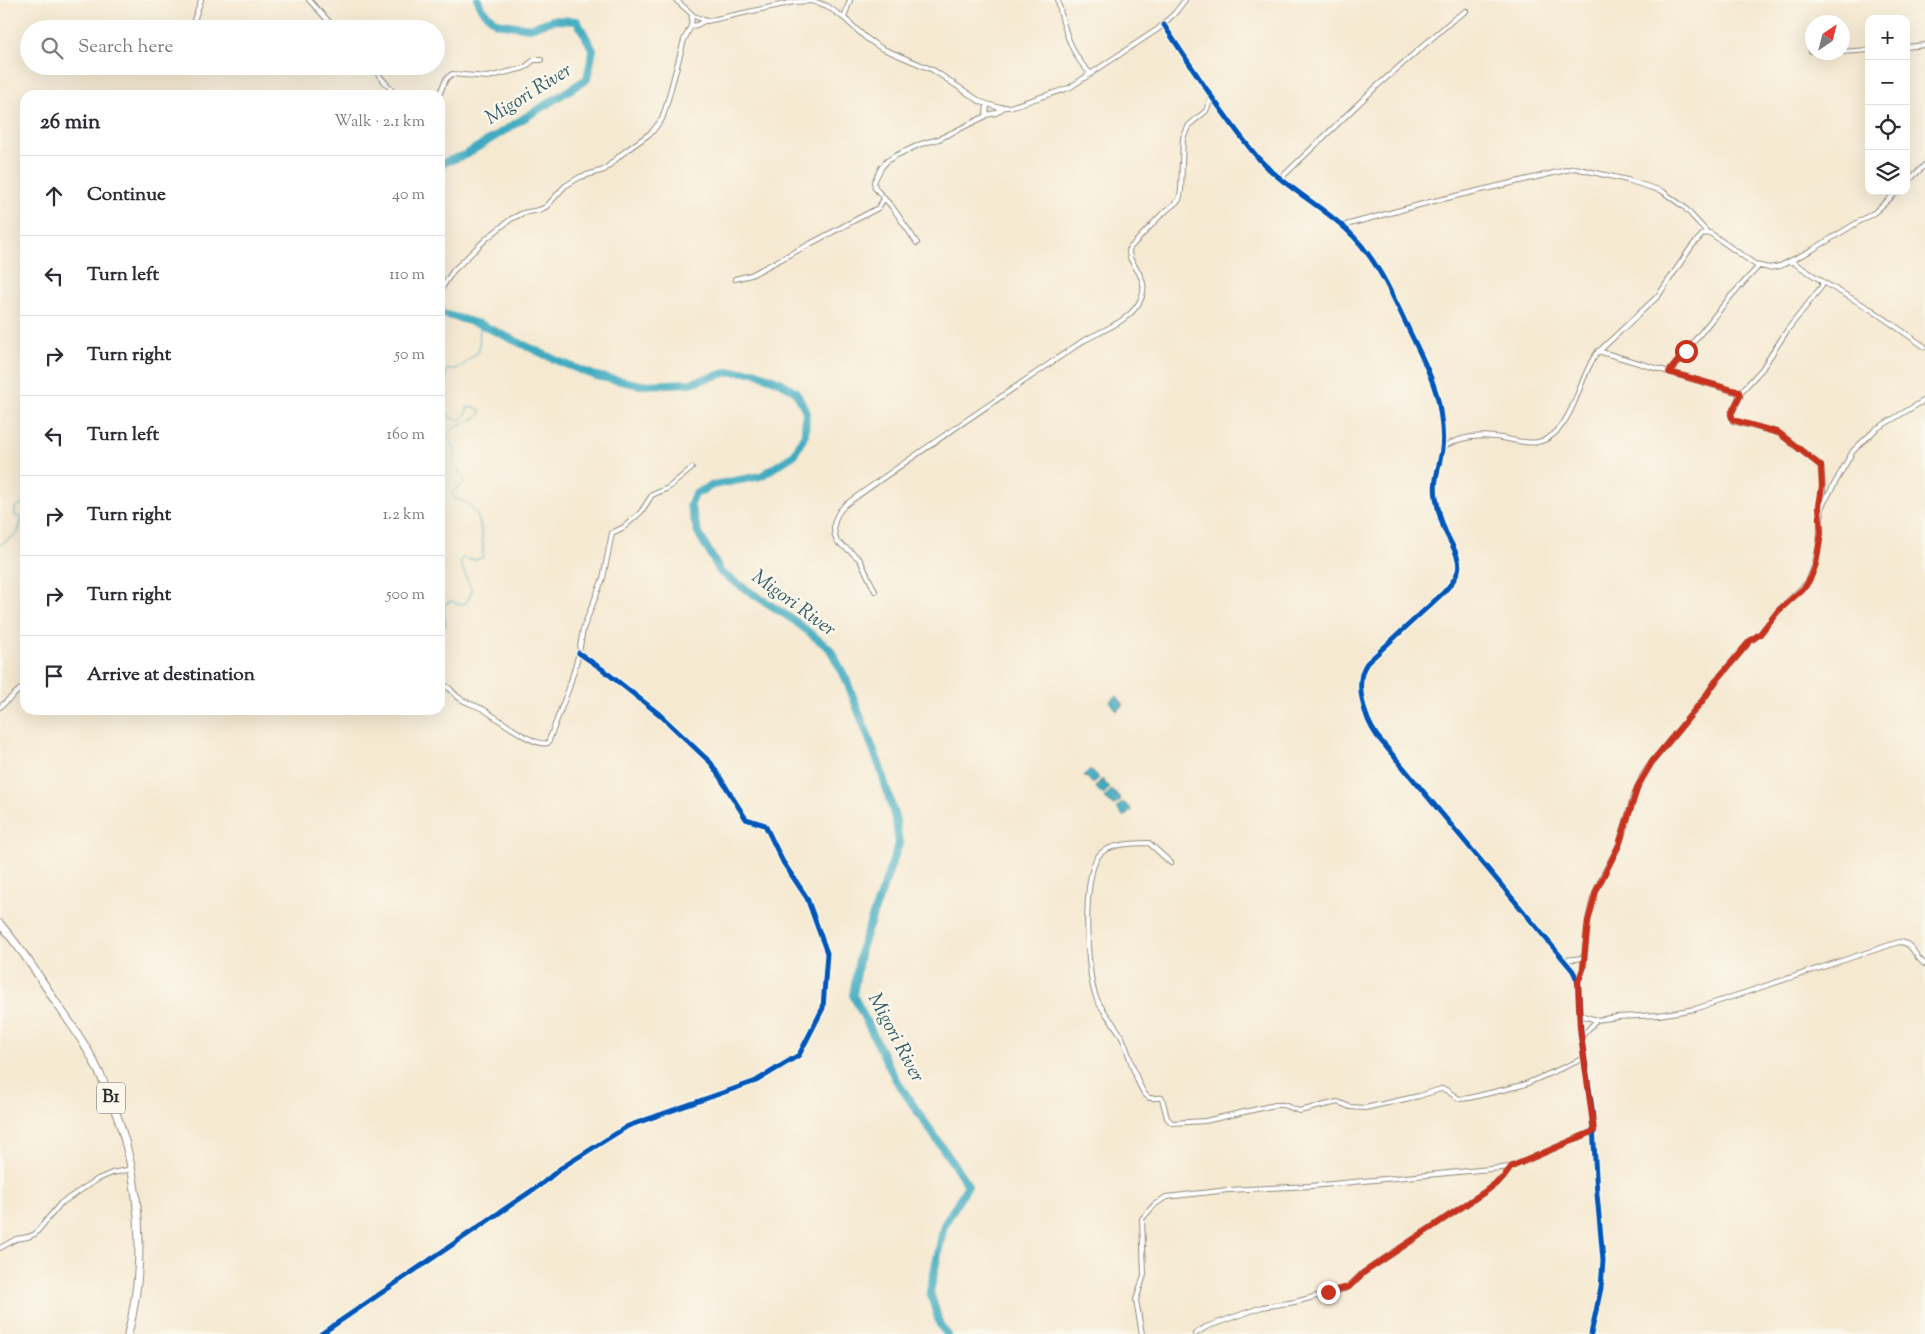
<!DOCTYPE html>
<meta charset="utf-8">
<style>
:root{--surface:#fff;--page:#f2f2f3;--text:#2b2b33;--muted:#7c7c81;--line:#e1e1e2}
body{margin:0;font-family:"Sorts Mill Goudy",serif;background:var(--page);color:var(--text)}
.controls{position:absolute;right:15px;top:15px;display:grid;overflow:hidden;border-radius:10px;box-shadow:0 5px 20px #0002}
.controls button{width:45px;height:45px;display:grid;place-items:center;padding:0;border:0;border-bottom:1px solid var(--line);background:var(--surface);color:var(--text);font:25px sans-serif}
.compass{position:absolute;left:1805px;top:15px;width:45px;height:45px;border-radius:50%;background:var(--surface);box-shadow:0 5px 20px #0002;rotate:35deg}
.stop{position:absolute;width:15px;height:15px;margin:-11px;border:4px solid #c8321e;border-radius:50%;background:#fff}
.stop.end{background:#c8321e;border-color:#fff;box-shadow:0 1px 5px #0008}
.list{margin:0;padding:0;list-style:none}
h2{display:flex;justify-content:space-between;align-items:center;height:65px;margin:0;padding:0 20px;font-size:21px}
h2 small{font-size:16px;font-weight:400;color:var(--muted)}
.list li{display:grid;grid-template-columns:32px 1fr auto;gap:15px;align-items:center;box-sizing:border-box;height:80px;padding:0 20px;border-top:1px solid var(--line)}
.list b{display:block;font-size:19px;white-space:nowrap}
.list em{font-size:16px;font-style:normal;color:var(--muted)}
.icon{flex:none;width:28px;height:28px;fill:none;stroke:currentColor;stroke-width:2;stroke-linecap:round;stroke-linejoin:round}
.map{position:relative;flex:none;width:1925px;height:1334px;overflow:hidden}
.search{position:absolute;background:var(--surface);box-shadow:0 5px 20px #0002;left:20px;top:20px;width:425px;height:55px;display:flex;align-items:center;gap:12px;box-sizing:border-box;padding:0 18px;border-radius:28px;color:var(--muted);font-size:19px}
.panel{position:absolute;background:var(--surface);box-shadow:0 5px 20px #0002;left:20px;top:90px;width:425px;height:625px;border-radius:15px}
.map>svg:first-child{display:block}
.water{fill:#40abc0;stroke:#366b76}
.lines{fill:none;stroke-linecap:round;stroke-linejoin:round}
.stream{stroke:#40abc0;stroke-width:1}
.river{stroke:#40abc0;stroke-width:8}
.minor-casing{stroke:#908a7e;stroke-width:6}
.trunk-casing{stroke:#908a7e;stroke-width:9}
.minor{stroke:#fff;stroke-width:4}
.trunk{stroke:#fff;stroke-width:7}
.cycleway-casing{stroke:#fbf7ec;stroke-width:8}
.cycleway{stroke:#0057b8;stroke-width:5}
.route{stroke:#c8321e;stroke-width:6}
.labels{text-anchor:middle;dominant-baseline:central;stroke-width:5;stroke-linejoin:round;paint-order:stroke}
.shield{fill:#fbf7ec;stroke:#696865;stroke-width:1}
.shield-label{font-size:18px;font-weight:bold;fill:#2b2b2b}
.water-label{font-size:20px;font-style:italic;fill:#335e67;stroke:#fbf7ec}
</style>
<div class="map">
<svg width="1925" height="1334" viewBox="0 0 1925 1334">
<rect width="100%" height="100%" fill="#fbf7ec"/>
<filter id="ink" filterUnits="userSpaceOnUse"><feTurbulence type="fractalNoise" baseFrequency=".02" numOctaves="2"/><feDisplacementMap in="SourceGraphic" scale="10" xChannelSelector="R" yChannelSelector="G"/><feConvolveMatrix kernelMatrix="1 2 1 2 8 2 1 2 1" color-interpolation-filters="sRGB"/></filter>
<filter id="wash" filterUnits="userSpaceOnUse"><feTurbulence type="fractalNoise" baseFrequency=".0096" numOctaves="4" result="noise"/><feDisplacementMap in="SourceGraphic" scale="20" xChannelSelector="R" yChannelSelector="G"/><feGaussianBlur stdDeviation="1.12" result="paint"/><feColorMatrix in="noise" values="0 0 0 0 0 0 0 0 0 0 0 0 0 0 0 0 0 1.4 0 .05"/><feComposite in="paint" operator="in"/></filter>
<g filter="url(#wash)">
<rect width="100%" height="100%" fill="#f5e9d1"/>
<!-- water -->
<path class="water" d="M1117,696L1124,705L1117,711L1110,701Z
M1090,769L1099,778L1093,784L1084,775Z
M1102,779L1109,788L1103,795L1095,787Z
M1112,790L1121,800L1113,806L1104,797Z
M1123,802L1132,810L1124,817L1116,808Z"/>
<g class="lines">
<!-- stream -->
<path class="stream" d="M0,545L18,533L22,518L15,516V508L22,504H25
M446,626L444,605L451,601L459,605L466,603L472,591L460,562L463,558L475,560L483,557C483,535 482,503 455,499L451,493L463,484L464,476L453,466L456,451L447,435L453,429L479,416L481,411L475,407L467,408L466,414L460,420L451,418L445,411L446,371L450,369H458L479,351L480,324"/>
<!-- river -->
<path class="river" d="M440,164L465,155L587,79L593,50L577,21L553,20L530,28L496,23L481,8L478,0
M440,313L480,324L560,362L596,376L641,385L691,383L729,372H754L780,382L796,392L806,411L805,434L794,455L761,476L713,485L695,494L690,505L698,532L721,573L795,621L830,649L846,679L880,767L896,821L899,844L861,948L853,995L896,1080L968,1185L944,1225L930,1292L940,1325L947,1334"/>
</g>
</g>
<g filter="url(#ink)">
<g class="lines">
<!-- minor casing -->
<g class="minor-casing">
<path id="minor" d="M309,0L336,29
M676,0L694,16L707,21L794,2L811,1L819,3L827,6L844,18L866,38L881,48L933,70L981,102L997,107H1010L1069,88L1158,29L1175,13L1185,0
M1058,0C1063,26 1071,56 1091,74
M844,18L850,0
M1164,25C1180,50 1197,75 1214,100C1229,120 1243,141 1260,160C1286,188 1321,205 1348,231C1376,257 1393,296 1409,330C1420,353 1432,376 1438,400C1441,415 1444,433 1442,449C1440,465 1433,481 1436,497C1438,510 1441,522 1446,533C1460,561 1467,568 1443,593L1367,663C1353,682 1365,719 1377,736L1573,971L1578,982L1581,1037L1592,1109L1597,1194L1603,1260L1601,1288L1591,1334
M691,26L697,25L704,21
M191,29L201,0
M1906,47L1925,45
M1811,51H1812
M1842,52L1869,50
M371,66L396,95
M439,95L446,79L452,74L488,77L524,68L534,60H541
M986,115L996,113L1003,108
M1280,179L1377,86L1454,19L1466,11
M1906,183L1925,165
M1342,226L1430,202L1575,168L1627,180L1662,191L1684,207L1707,232
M917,243L893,208L875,188L874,182L881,168L887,161L897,155L921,144L939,139L984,117L986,115L987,105
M735,279L751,275L878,208L884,199
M1823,282L1872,310L1925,347
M440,291L453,271L486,239L511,219L523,213L539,210L546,207L565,186L580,177L604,170L623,153L652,132L662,119L666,107L684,40L691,26L692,15
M1598,351L1740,393L1739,398L1731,414L1733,421L1779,433L1821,466L1823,491L1819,507
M1669,372L1731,296L1759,266
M1740,393L1762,369L1788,329L1822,286V281L1791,261
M1442,448C1457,438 1476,435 1494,437C1518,439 1538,452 1558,430C1577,408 1580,378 1596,354L1658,296L1692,246L1703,234L1710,233L1756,265L1769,268L1780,266L1812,250L1875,212L1898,191
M875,591L860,560L850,551L837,542C831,527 834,516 845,505C914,455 985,408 1055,360C1064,354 1074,347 1083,341C1103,330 1131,321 1141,299C1151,275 1127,266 1129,249L1161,215L1179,200L1181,190L1183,138L1189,125L1206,111L1212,96
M440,683C451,687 450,690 458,697C465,703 475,705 483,709C496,717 535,748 548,743L569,688L579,653L583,629L603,578L612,533L624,527L641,512L652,495L668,488L692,468
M0,707L25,685
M1171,863L1149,843C1136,843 1111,844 1101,853C1081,870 1086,974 1096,997C1102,1013 1117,1024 1124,1042C1129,1053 1138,1091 1148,1097C1152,1100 1158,1097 1162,1098L1167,1118L1172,1123L1205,1121L1275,1105H1284L1299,1111L1338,1102L1350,1107L1365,1108L1419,1096L1441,1089L1446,1090L1459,1099L1469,1098L1523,1085L1585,1058
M1564,960L1584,958
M1578,982L1583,969L1588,921L1592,902L1601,879L1619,845L1634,796L1643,775L1652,762L1703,700L1716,681L1750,641L1760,634L1778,611L1808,582L1815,564L1819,546L1822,506L1853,451L1876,429L1925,400
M1579,1013L1586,1017L1597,1020
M1581,1037L1597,1020L1617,1017L1659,1015L1695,1009L1899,942C1914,942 1914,958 1925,964
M1511,1167L1594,1131
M0,1248L16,1239L28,1237L35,1234L61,1203L98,1179L112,1173L132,1169
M321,1334L543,1183L561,1168L628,1126L756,1081L799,1055L823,1008L827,953L807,898L783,862L765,825L746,819L711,763L659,714L602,669L579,653
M1142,1334L1136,1300L1144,1275L1142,1219L1154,1205L1166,1197L1228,1190L1311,1186L1511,1167L1503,1178L1486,1191L1363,1273L1347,1288L1295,1302L1262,1307L1206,1327L1195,1334"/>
</g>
<!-- trunk casing -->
<g class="trunk-casing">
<path id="trunk" d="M0,924C21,948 38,974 55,1001C69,1021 83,1040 94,1062C137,1145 151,1243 128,1334"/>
</g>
<!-- minor -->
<use href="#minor" class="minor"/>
<!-- trunk -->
<use href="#trunk" class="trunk"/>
<!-- cycleway casing -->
<g class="cycleway-casing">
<path id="cycleway" d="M1164,25C1180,50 1197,75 1214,100C1229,120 1243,141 1260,160C1286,188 1321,205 1348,231C1376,257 1393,296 1409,330C1420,353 1432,376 1438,400C1441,415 1444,433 1442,449C1440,465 1433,481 1436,497C1438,510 1441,522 1446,533C1460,561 1467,568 1443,593L1367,663C1353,682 1365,719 1377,736L1573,971L1578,982L1581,1037L1592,1109L1597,1194L1603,1260L1601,1288L1591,1334
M321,1334L543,1183L561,1168L628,1126L756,1081L799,1055L823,1008L827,953L807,898L783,862L765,825L746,819L711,763L659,714L602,669L579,653"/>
</g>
<!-- cycleway -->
<use href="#cycleway" class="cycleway"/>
</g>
</g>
<g class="lines" filter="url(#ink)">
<!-- route -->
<path class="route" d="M1328,1292L1349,1287L1363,1273L1486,1191L1503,1178L1511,1167L1594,1131L1580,1028L1578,982L1583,969L1588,921L1596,891L1619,845L1638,786L1652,762L1703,700L1716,681L1750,641L1760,634L1778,611L1805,587L1811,577L1816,564L1821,533L1819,507L1822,486L1821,466L1779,433L1733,420L1731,414L1740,396L1739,392L1669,372L1686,351"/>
</g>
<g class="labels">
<!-- shield labels -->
<rect class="shield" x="97" y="1082.5" width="28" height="31" rx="4"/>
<g class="shield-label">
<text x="111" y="1098">B1</text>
</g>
<!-- water labels -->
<g class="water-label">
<text transform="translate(529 95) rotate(-32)">Migori River</text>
<text transform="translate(793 604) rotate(36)">Migori River</text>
<text transform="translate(895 1038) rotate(62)">Migori River</text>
</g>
</g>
</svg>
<div class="controls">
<button>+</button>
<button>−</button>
<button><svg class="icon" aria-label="locate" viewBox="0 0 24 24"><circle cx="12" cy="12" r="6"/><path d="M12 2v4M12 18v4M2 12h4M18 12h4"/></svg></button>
<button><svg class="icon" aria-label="layers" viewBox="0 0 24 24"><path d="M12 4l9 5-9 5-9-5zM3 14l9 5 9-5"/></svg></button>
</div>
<svg class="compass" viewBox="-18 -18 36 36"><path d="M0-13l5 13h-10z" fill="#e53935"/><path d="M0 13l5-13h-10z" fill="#7c7c81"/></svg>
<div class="stop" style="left:1686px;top:351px"></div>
<div class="stop end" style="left:1328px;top:1292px"></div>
<div class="search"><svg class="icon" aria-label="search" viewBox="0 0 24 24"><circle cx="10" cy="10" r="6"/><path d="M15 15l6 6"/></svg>Search here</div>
<section class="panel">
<h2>26 min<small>Walk · 2.1 km</small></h2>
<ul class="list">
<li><svg class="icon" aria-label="ahead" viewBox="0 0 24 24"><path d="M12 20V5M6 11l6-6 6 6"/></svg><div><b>Continue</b></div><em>40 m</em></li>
<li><svg class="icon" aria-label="left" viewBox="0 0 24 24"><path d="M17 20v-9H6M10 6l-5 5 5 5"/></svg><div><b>Turn left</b></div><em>110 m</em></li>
<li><svg class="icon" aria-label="right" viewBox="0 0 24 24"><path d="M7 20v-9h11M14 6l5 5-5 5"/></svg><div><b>Turn right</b></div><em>50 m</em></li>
<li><svg class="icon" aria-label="left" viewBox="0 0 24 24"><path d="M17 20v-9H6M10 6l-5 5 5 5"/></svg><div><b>Turn left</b></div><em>160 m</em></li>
<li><svg class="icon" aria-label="right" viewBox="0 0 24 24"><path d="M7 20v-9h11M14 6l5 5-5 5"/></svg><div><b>Turn right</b></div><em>1.2 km</em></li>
<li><svg class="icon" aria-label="right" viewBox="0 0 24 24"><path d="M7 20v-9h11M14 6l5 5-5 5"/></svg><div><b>Turn right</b></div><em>500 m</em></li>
<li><svg class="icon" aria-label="arrive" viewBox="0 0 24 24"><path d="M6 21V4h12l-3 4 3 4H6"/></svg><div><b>Arrive at destination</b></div></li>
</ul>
</section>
</div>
